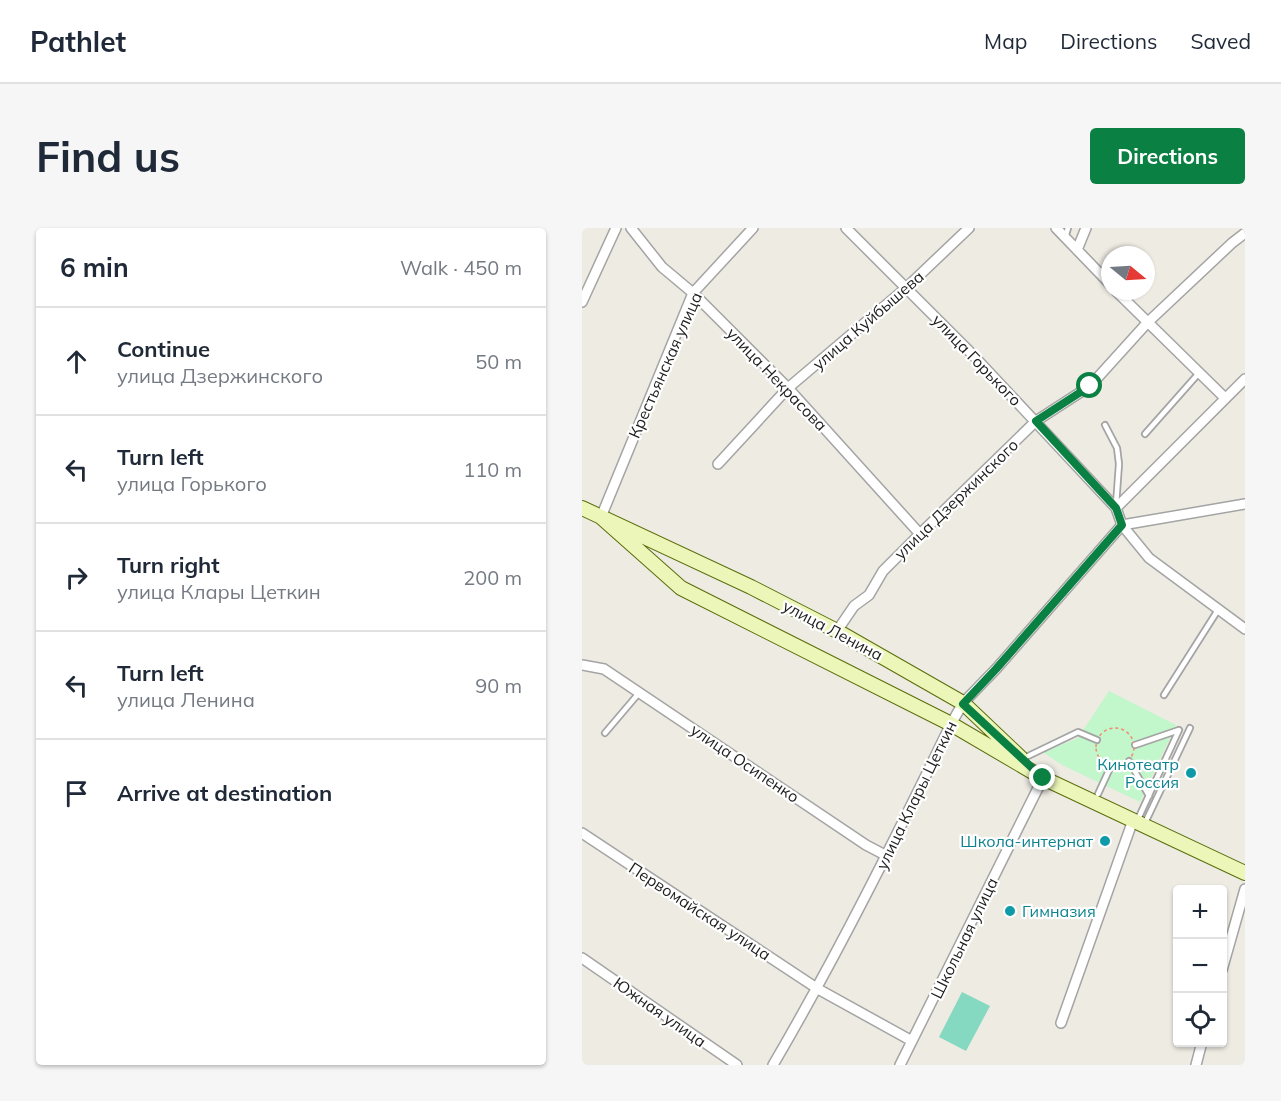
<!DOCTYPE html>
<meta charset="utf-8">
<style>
:root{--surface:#fff;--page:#f6f6f7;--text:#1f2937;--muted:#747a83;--line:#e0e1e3;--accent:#0b8043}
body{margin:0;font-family:Mulish,sans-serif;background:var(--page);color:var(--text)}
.controls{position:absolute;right:18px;bottom:18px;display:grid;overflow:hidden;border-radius:6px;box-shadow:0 2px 4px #0004}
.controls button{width:54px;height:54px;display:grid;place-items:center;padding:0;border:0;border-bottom:2px solid var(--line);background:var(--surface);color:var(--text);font:30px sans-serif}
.compass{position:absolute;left:519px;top:18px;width:54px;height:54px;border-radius:50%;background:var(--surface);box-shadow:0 2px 4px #0004;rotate:108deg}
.stop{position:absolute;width:18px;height:18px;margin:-14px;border:4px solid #0b8043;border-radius:50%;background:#fff}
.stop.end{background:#0b8043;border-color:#fff;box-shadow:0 2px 6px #0008}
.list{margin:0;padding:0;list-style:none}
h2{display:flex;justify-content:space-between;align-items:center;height:78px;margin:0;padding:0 24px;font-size:26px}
h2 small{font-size:20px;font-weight:400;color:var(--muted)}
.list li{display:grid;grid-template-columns:39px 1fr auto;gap:18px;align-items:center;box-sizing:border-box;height:108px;padding:0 24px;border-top:2px solid var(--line)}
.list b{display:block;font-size:22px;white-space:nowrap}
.list p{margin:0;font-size:20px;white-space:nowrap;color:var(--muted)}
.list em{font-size:20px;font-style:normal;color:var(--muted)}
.icon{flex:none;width:33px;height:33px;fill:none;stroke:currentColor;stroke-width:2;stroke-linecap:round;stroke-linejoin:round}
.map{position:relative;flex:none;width:663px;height:837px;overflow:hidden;border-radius:6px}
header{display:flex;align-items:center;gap:36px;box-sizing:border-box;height:84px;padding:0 30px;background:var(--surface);border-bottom:2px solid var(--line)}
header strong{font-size:28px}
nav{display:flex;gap:33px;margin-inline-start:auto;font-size:21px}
.intro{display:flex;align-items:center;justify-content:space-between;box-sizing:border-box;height:144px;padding:0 36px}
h1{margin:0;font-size:42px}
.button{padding:15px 27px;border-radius:6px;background:var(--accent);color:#fff;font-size:21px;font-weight:700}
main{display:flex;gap:36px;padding:0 36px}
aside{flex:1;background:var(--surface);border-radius:6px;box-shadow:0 2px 4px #0004}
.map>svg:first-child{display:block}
.park{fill:#c2f6cb}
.pitch{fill:#85d9c1}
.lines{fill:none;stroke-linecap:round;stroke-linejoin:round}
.lane-casing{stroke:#a4a4a4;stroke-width:8}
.street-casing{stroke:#a4a4a4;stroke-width:12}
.secondary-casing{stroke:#5a6e0a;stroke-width:16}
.path{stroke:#f3896f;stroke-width:1.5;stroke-dasharray:3 3;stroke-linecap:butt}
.lane{stroke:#fff;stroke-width:4.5}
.street{stroke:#fff;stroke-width:9}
.secondary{stroke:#edf6b9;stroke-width:14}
.route{stroke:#0b8043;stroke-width:8}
.culture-dot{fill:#0f9aa8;stroke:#fff;stroke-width:2}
.labels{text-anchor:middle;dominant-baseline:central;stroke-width:4.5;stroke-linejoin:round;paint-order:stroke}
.street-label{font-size:16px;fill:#1d1d1d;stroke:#fff}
.culture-label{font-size:16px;fill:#0d838f;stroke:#fff;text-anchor:end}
</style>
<header>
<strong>Pathlet</strong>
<nav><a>Map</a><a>Directions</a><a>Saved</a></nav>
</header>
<div class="intro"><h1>Find us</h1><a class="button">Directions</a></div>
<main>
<aside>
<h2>6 min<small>Walk · 450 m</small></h2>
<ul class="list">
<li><svg class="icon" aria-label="ahead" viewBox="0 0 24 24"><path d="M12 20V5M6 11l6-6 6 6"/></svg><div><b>Continue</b><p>улица Дзержинского</p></div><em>50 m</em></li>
<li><svg class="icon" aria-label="left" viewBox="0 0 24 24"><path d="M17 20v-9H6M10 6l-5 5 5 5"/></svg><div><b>Turn left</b><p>улица Горького</p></div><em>110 m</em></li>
<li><svg class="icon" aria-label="right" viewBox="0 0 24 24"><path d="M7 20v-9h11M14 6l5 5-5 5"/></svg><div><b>Turn right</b><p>улица Клары Цеткин</p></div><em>200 m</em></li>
<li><svg class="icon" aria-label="left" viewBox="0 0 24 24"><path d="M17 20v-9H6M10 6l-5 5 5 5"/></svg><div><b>Turn left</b><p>улица Ленина</p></div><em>90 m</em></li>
<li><svg class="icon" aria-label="arrive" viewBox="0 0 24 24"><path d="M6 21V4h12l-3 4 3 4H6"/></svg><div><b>Arrive at destination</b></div></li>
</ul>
</aside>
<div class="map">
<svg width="663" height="837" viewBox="0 0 663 837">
<rect width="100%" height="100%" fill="#eeebe3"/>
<!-- park -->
<path class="park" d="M527,463L594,497L558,574L480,537L461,524L496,510Z"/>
<!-- pitch -->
<path class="pitch" d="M380,764L408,778L384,823L357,809Z"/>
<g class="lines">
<!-- lane casing -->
<g class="lane-casing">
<path id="lane" d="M483,10L486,0
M523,197L535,220L537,236L534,277
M563,206L617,145
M582,467L636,382
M23,505L57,465
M553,517L597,502
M442,530L496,504L515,512
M547,533L567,568
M516,566L529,538
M556,591L597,502
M563,595L608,500"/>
</g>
<!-- street casing -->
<g class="street-casing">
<path id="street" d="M49,0L80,39L111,65L206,160L338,306
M264,0L390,126L534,280L540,297L567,330L663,401
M474,0L528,56
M495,22L504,0
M534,63L643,170
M0,74L34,0
M136,236L206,160L324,60L387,0
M534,280L663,151
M19,289L111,65L171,0
M540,297L663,276
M255,403L272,378L287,367L301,343L338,306L454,193L508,158L565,95L650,15L663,5
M0,437L22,441L284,617L305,628
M0,605L236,761L330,813
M0,730L155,837
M640,742L663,661
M479,795L551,592
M191,837C256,726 313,611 369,496L381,475L414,441L540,297
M318,837L461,550
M614,837L620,814"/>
</g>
<!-- secondary casing -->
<g class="secondary-casing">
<path id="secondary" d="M0,280L169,359L255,403L381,475L439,530
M19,289L99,360L369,496L461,550L663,645"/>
</g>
<!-- path -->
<path class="path" d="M514 519a19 19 0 1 1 38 0a19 19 0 1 1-38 0Z"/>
<!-- lane -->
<use href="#lane" class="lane"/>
<!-- street -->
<use href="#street" class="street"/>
<!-- secondary -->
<use href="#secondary" class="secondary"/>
</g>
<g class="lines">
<!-- route -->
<path class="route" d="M461,550L381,476L414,441L540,297L534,280L454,193L508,158"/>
</g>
<!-- markers -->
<g class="culture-dot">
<circle cx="609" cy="545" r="6"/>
<circle cx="523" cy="613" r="6"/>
<circle cx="428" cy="683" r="6"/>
</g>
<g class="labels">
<!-- street labels -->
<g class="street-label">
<text transform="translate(286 92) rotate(-41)">улица Куйбышева</text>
<text transform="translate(395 132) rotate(46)">улица Горького</text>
<text transform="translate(83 137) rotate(-66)">Крестьянская улица</text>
<text transform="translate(195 151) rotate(46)">улица Некрасова</text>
<text transform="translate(374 271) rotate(-44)">улица Дзержинского</text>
<text transform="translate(251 402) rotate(28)">улица Ленина</text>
<text transform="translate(163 535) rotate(34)">улица Осипенко</text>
<text transform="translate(334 567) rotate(-64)">улица Клары Цеткин</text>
<text transform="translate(118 683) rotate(33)">Первомайская улица</text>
<text transform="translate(382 710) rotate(-64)">Школьная улица</text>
<text transform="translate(78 784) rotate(35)">Южная улица</text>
</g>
<!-- culture labels -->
<g class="culture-label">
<text x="597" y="536">Кинотеатр<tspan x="597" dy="18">Россия</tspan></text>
<text x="511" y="613">Школа-интернат</text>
<text x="440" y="683" text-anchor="start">Гимназия</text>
</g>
</g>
</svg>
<div class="controls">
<button>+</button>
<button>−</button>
<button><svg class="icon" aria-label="locate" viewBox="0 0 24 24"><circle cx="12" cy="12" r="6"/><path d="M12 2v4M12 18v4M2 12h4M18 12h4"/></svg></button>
</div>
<svg class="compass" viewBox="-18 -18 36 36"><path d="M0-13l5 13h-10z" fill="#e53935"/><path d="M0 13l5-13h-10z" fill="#747a83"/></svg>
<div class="stop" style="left:508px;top:158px"></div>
<div class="stop end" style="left:461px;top:550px"></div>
</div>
</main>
